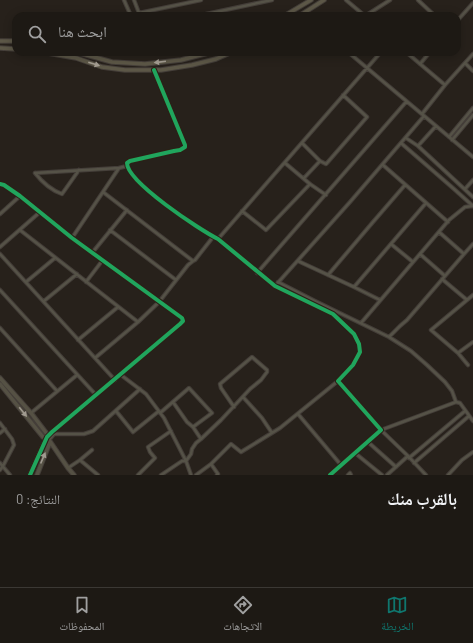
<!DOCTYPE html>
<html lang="ar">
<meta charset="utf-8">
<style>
:root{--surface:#1d1914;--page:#25221d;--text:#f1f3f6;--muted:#a0a0a0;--line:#3b3834;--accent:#0f766e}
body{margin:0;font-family:Barlow,"Noto Naskh Arabic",sans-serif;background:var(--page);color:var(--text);direction:rtl}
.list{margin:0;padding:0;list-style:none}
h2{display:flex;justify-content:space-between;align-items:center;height:52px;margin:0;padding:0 16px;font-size:17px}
h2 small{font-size:13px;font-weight:400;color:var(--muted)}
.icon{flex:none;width:22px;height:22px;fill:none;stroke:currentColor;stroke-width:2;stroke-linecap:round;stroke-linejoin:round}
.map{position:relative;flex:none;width:473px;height:475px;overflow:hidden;direction:ltr}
.search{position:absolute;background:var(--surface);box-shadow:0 2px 10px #0003;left:12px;right:12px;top:12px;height:44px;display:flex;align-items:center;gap:10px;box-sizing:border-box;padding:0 14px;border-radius:12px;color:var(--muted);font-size:15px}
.sheet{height:112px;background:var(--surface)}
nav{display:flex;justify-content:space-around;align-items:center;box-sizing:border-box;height:56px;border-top:1px solid var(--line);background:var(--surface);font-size:11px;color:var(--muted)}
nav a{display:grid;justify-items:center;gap:2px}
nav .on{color:var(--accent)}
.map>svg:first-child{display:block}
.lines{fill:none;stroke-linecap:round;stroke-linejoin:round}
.street-casing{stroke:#443e39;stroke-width:4.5}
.secondary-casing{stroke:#443e39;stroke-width:5.5}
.primary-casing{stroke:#443e39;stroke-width:5.5}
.street{stroke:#555247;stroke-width:2.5}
.secondary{stroke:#555144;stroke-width:3.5}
.primary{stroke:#5c5747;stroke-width:3.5}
.cycleway-casing{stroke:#2c2116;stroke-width:6}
.cycleway{stroke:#20a55d;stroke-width:4}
.oneway{fill:#a49d92}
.oneway2{fill:#a09a90}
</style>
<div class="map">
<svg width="473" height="475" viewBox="0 0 473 475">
<rect width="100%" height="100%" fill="#27211b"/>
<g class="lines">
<!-- street casing -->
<g class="street-casing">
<path id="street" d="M124,0L131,16
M134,0L139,13L201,0
M346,0L365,16
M418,0L435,16
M197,16L272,0
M365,16L390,0
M457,21L473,3
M348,52L473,157
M406,52L445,85
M465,63L473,71
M420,64L430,52
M154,70L185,145V147L180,150L174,151L130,161L127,163C127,182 200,230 218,239L275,286L333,314L354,334L359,344L360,352L353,365L338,381L381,430L330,475
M422,114L445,85L473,54
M449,137L473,108
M406,138L418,146L473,197
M452,140L473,115
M302,143L320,161L326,164L327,163L367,117L343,95
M401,143L454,189L473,206
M418,146L436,126
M285,163L310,184L326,195
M383,165L448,222
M35,173L119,168
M35,173C42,182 51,190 62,194L79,170
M304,178L320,161
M0,184L4,185L20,196L72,238L182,318L183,321L180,324L52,432L48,437
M465,189L473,180
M103,192L193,261
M242,211L266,230L310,184
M0,214L20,196
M20,230L138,322
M110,230L176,280
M439,232L464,254L473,244
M72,238L119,168L127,166
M218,239L381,52
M391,244L413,262
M0,247L40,212
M92,253L127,210
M0,254L115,380
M420,254L445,276
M298,261L354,287
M257,273L406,102
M328,275L373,222L405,185
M442,279L467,300
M26,282L55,258
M86,282L102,261
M278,282L315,301L389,337L400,326L407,320L464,254
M275,286L350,202L424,116
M0,290L96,395
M380,300L354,287L426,203
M44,301L77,274
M361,323L449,220L465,207L472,206
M0,328L57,391
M389,337L411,351L427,365L445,382L452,391L456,402
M78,340L118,307
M458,353L431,330L473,295
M95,358L138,322L159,302L188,265L193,261L195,260L213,237
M468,365L458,353L473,342
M121,375L146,394L164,418L186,461L191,454L192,449L196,443L201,439
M243,397L262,418L272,433
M173,402L187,422L193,427
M116,411L133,432L159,411
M31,413L77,375
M160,413L189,388L212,413L193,427L201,439L221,420L250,389L261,380L267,372V370L252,357L220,384L221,388L234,407
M298,414L341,465
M0,423L12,439L14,445L3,466L0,470
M0,433L5,429
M49,440L54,434H84L93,431L140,389
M368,442L396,467
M355,453L382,475
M409,458L465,411
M80,460L92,450
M0,463L10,475
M414,463L469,416
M68,468L80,460L98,475
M138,475L155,458L150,452L148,447L171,431
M161,475L182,461H186L191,475
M196,475L211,464
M217,475L218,474L211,464L231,444L241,452L280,428L338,381
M348,475L350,473L351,475
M387,475L408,456
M426,475L409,457L381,430L456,402L460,403L473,421
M448,475L462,460L473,452"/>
</g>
<!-- secondary casing -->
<g class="secondary-casing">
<path id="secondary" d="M0,378L31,413L47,434V437L68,468L74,475
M0,384L43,437H47
M30,475L47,437
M37,475L50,442"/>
</g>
<!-- primary casing -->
<g class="primary-casing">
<path id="primary" d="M284,16L311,0
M299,16L324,0
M0,41H16
M0,48L16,49
M42,52L76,58L102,67L125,70H161L192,65L216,59L232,52
M76,52L112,62L145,64L181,60L212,52"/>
</g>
<!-- street -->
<use href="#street" class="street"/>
<!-- secondary -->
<use href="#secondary" class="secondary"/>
<!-- primary -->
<use href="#primary" class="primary"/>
<!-- cycleway casing -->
<g class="cycleway-casing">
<path id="cycleway" d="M154,70L185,145V147L180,150L174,151L130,161L127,163C127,182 200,230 218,239L275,286L333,314L354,334L359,344L360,352L353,365L338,381L381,430L330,475
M0,184L4,185L20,196L72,238L182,318L183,321L180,324L52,432L47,437L30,475"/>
</g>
<!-- cycleway -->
<use href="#cycleway" class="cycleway"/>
</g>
<!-- one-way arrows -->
<defs><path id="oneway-solid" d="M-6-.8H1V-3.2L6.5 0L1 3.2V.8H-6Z"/></defs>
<g class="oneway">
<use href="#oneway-solid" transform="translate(160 62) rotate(173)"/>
<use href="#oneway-solid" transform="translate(94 64) rotate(18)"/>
</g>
<g class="oneway2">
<use href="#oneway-solid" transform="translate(23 412) rotate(51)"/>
<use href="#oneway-solid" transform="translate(43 458) rotate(-67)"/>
</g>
</svg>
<div class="search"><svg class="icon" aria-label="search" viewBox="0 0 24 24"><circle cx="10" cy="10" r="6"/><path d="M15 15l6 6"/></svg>ابحث هنا</div>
</div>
<section class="sheet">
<h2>بالقرب منك<small>النتائج: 0</small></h2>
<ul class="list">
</ul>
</section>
<nav>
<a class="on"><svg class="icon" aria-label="map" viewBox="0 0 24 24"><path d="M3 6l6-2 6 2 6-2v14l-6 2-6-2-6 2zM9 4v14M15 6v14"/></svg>الخريطة</a>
<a><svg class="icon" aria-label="directions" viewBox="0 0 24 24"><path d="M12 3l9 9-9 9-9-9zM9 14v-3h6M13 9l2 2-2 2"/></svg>الاتجاهات</a>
<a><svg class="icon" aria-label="saved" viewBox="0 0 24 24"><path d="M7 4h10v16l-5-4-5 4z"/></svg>المحفوظات</a>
</nav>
